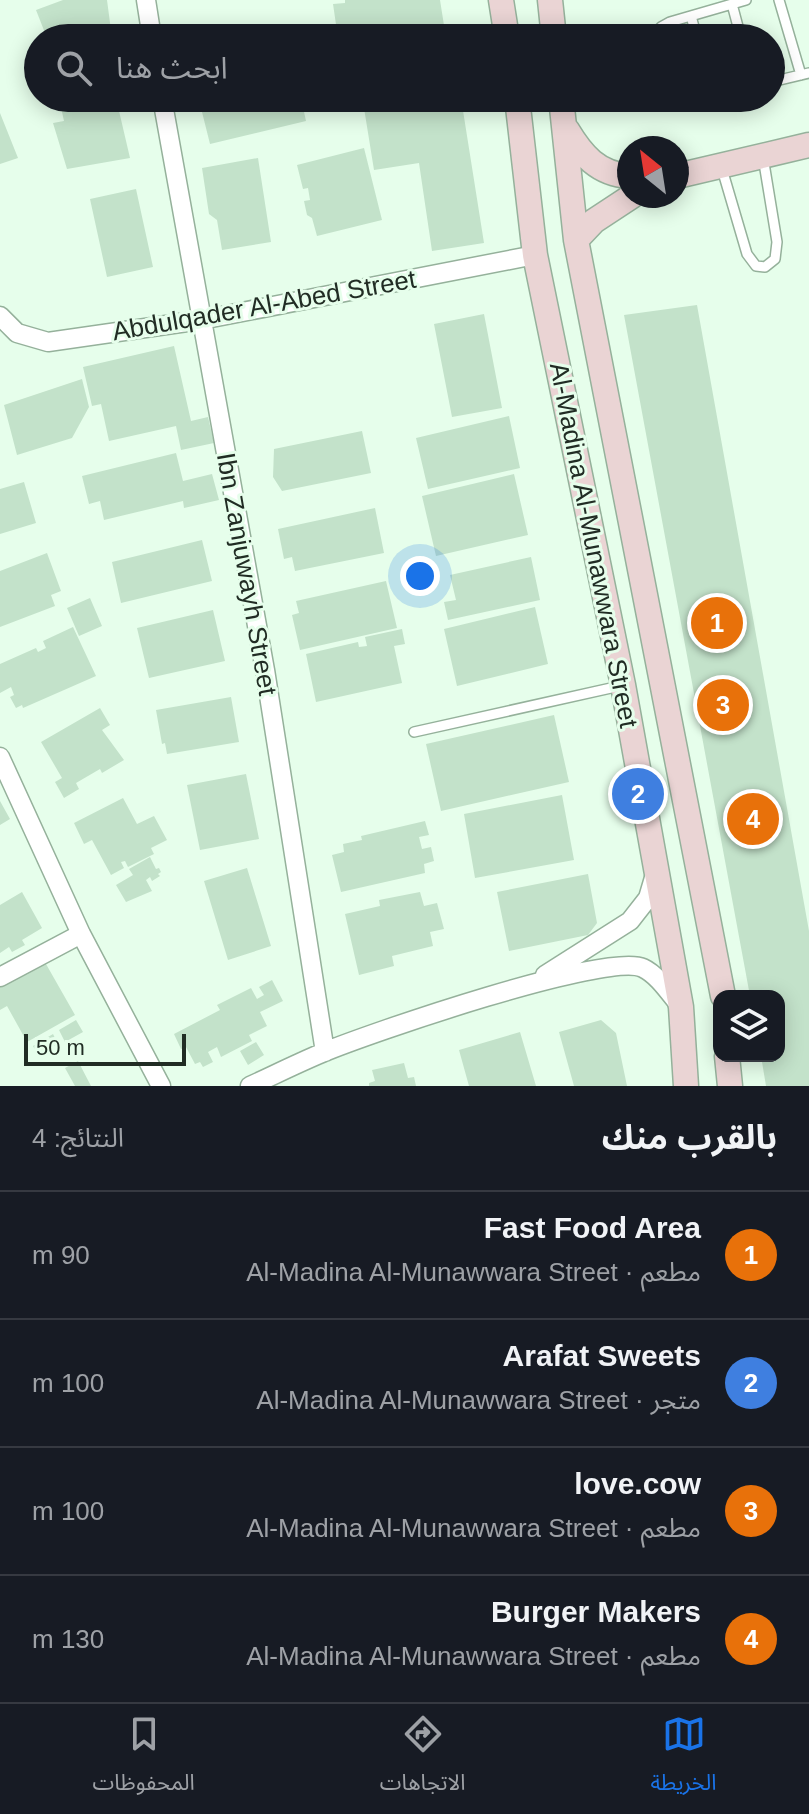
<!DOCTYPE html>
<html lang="ar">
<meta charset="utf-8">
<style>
:root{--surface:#171b24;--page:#242831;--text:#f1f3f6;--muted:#9ea1a6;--line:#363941;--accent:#1a73e8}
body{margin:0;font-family:Arial,"Noto Sans Arabic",sans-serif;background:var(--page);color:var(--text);direction:rtl}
.controls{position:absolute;right:24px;bottom:24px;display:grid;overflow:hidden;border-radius:16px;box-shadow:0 4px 20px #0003}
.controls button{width:72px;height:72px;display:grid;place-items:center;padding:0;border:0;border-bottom:2px solid var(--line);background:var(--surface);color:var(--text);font:40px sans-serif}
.compass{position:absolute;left:617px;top:136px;width:72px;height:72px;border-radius:50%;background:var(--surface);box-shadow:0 4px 20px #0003;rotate:330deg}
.scale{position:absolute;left:24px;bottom:20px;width:162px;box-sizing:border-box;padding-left:8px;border:4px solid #212c24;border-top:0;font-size:22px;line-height:28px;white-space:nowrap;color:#212c24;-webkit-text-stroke:6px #e6feeb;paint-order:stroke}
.you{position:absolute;left:420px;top:576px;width:28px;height:28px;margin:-20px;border:6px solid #fff;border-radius:50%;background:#1a73e8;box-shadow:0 0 0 12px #1a73e833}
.badge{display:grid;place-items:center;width:52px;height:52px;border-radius:50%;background:var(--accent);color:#fff;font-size:26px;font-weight:700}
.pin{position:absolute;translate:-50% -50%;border:4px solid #fff;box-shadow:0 2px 8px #0006}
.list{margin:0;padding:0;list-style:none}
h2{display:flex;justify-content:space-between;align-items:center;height:104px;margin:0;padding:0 32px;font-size:34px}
h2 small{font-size:26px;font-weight:400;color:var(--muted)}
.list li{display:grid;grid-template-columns:52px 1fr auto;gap:24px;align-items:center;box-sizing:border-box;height:128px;padding:0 32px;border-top:2px solid var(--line)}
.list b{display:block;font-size:30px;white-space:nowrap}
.list p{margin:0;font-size:26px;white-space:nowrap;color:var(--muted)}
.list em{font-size:26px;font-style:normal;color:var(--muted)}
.icon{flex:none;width:44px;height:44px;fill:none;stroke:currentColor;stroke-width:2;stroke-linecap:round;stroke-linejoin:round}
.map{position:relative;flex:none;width:809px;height:1086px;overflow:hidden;direction:ltr}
.search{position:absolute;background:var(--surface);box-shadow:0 4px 20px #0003;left:24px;right:24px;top:24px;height:88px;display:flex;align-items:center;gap:20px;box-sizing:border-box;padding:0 28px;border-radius:44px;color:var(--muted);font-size:30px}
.sheet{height:616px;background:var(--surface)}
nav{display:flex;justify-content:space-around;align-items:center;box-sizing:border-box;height:112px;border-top:2px solid var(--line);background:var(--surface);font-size:22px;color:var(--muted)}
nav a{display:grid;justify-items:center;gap:4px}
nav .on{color:var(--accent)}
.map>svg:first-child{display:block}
.building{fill:#c3e2ca}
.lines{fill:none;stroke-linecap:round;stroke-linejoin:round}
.lane-casing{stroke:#95b19b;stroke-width:12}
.street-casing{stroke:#95b19b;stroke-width:21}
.secondary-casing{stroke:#95b19b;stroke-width:27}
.lane{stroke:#fff;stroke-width:9}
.street{stroke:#fff;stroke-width:18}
.secondary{stroke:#ead4d4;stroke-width:24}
.labels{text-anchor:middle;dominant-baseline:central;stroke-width:6;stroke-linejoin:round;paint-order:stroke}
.street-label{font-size:26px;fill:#212c24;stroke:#e6feeb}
</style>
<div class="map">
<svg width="809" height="1086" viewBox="0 0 809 1086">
<rect width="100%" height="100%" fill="#e6feeb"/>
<!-- building -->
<path class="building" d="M63,0H107L112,38H47L36,10Z
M345,0H440L446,38H338L333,4L345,3Z
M64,98H83L85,101L97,98H116L130,158L67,169L53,123L64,121L60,103L65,101Z
M224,98H301L306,121L210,144L200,104Z
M425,98H461L484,243L432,251L419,163L374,170L364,108Z
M0,113L18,158L0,164Z
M364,148L382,220L317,236L312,218L307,215L304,201L310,200L308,188L303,189L297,165Z
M258,158L271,242L222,250L217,220L209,214L202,168Z
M136,189L153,267L107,277L90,199Z
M697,305L809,931V1086H766L761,1056H779V996H750L624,315Z
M484,314L502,408L452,417L434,324Z
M174,346L191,421L208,417L214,443L181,450L176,426L109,441L101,404L92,406L83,367Z
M82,379L89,407L72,438L17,455L4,405Z
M509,416L520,468L428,489L416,438Z
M362,431L371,473L282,491L273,477L274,449Z
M176,453L183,481L212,474L219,500L184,508L183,501L104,520L100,501L89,504L82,476Z
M514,474L528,535L436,556L422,496Z
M24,482L36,523L0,534V489Z
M375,508L384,553L295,571L292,557L284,559L278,529Z
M202,540L212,581L121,603L112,562Z
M47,553L61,591L51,595L55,606L0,627V571Z
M531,557L540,600L448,620L444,602L456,600L450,575Z
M386,581L397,628L300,650L292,615L299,613L296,601Z
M90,598L102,626L79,636L67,608Z
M535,607L548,664L457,686L444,629Z
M213,610L225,661L149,678L137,628Z
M73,627L96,676L23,708L22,705L16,708L10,697L14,695L11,687L0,693V664L36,648L38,652L46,648L43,641Z
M402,629L405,644L394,646L402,683L316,702L306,654L358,642L359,647L367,646L365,637Z
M231,697L239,742L167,754L165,743L162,744L156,710Z
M100,708L110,725L102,730L124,760L102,773L100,769L76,783L79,789L64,798L55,782L62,778L41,742Z
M554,715L569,782L441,811L426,744Z
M246,774L259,839L200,850L187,785Z
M562,795L574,860L475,878L464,814Z
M123,798L137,824L154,816L167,840L151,848L154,854L128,867L125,861L121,862L124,868L111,875L92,840L84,844L74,823Z
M0,801L10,819L0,825Z
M425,821L429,835L419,837L422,849L431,847L434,861L424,864L425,873L341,892L332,855L344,852L343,844L362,840L361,836Z
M150,857L156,869L159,868L161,872L158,874L160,876L152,881L150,877L146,880L152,891L126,902L116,885L133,875L129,869Z
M247,868L271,946L228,960L204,881Z
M588,874L597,923L588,935L509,951L497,892Z
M22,892L42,928L22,940L25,945L12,952L9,947L0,953V905Z
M420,892L424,906L437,903L444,929L430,932L433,946L392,956L394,966L359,975L345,914L380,906L379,900Z
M42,957L75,1015L27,1042L7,1006L0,1010V981Z
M272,980L283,1001L260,1012L267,1026L249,1035L252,1041L221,1057L217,1047L208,1052L213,1062L203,1067L200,1062L195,1064L186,1047L181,1049L174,1034L220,1010L217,1005L251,988L257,999L264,995L259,987Z
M76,1020L83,1032L65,1042L59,1030Z
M601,1020L616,1033L627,1086H574L559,1032Z
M520,1032L536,1086H469L459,1050Z
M53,1034L58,1044L38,1055L33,1046Z
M256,1042L264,1055L248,1065L240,1051Z
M78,1061L91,1086H75L65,1068Z
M404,1063L408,1078L414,1077L416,1086H369V1083L375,1081L372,1070Z"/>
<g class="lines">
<!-- lane casing -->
<g class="lane-casing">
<path id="lane" d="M779,0L801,75
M732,4L741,38
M691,16L697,38
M654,38L661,27L670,22L746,0
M771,82L809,73
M667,98C679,108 694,102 708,98
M722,169L747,254L756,266L765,267L775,259L777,242L763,157
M414,732L620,686"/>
</g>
<!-- street casing -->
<g class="street-casing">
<path id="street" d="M146,0L152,38
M162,98L265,670L325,1052
M0,316L17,333L48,342L201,320L535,255
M0,757L81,934L161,1086
M545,975L630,921L648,898L656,871
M0,977L81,934
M250,1086C274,1075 298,1063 322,1053C367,1034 608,951 643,968C658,975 670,994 681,1007"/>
</g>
<!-- secondary casing -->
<g class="secondary-casing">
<path id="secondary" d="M501,0L507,38
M550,0L554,38
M517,98L535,255L623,685L681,1007L686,1086
M561,98L576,240L723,996
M567,130C582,155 598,174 629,176
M677,176L809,145
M576,240L594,221L632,196
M727,1056L730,1086"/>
</g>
<!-- lane -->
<use href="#lane" class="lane"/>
<!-- street -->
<use href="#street" class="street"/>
<!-- secondary -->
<use href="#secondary" class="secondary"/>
</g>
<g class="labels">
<!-- street labels -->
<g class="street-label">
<text transform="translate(264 305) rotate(-10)">Abdulqader Al-Abed Street</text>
<text transform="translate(594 545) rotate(79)">Al-Madina Al-Munawwara Street</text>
<text transform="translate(247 574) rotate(80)">Ibn Zanjuwayh Street</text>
</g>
</g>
</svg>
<div class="controls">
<button><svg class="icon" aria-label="layers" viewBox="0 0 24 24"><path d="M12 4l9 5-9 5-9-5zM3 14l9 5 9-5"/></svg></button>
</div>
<svg class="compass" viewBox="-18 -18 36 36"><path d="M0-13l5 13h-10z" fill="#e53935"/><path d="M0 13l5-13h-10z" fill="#9ea1a6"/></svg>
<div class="scale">50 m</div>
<div class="you"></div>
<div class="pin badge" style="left:717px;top:623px;background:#e8710a">1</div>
<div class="pin badge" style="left:638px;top:794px;background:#3f7fe0">2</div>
<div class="pin badge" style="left:723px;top:705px;background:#e8710a">3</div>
<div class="pin badge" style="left:753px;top:819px;background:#e8710a">4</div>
<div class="search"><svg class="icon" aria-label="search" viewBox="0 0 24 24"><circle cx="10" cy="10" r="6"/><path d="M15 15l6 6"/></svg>ابحث هنا</div>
</div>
<section class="sheet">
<h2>بالقرب منك<small>النتائج: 4</small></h2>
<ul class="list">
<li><span class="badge" style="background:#e8710a">1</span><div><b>Fast Food Area</b><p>مطعم · Al-Madina Al-Munawwara Street</p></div><em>90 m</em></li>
<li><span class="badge" style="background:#3f7fe0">2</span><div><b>Arafat Sweets</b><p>متجر · Al-Madina Al-Munawwara Street</p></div><em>100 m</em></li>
<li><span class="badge" style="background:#e8710a">3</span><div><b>love.cow</b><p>مطعم · Al-Madina Al-Munawwara Street</p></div><em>100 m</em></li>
<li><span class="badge" style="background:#e8710a">4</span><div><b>Burger Makers</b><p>مطعم · Al-Madina Al-Munawwara Street</p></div><em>130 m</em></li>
</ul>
</section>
<nav>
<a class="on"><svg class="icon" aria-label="map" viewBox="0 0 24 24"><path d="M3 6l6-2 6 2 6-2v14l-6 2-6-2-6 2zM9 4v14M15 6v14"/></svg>الخريطة</a>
<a><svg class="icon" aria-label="directions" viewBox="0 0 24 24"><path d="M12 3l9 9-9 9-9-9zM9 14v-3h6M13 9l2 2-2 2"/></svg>الاتجاهات</a>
<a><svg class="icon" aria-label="saved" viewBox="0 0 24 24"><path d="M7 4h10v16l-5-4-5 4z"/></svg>المحفوظات</a>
</nav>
